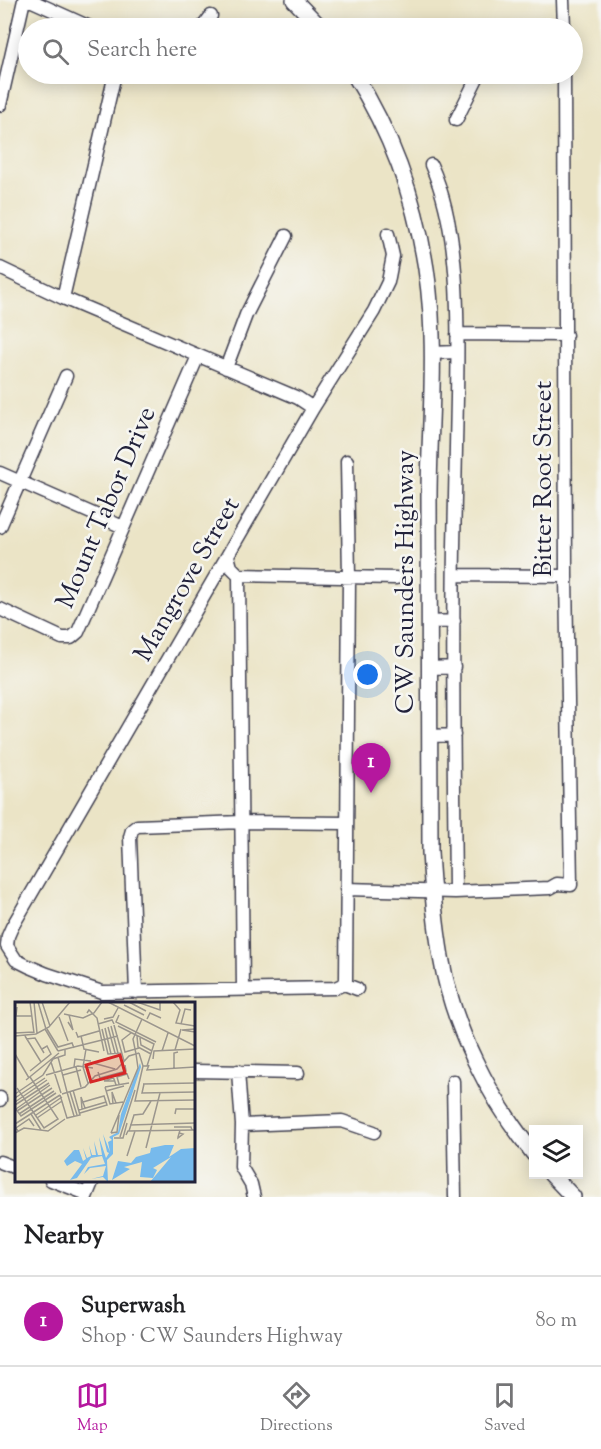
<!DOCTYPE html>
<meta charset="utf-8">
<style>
:root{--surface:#fff;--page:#f6f6f6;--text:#202124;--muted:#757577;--line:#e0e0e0;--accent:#b5179e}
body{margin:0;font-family:"Sorts Mill Goudy",serif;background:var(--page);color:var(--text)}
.controls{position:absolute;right:18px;bottom:18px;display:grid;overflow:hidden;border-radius:0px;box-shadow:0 3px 15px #0003}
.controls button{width:54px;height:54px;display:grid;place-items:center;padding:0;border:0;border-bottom:2px solid var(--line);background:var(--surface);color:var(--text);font:30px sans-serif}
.you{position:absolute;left:368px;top:675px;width:21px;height:21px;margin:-15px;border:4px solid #fff;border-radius:50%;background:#1a73e8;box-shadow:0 0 0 9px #1a73e833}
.badge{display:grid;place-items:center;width:39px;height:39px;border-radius:50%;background:var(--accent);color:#fff;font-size:20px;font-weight:700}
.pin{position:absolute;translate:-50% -50px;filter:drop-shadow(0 2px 3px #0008)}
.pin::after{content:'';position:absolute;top:32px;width:21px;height:18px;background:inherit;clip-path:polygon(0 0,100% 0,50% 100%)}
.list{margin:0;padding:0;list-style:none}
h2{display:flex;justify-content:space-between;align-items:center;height:78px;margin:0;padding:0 24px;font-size:26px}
h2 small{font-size:20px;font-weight:400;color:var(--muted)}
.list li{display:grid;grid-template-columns:39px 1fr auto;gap:18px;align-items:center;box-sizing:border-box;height:90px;padding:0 24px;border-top:2px solid var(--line)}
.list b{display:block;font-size:22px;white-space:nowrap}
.list p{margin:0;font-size:20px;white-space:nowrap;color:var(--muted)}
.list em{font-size:20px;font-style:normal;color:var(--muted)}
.icon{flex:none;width:33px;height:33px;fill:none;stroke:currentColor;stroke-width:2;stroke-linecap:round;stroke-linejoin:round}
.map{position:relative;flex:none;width:601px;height:1197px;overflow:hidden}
.search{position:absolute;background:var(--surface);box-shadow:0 3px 15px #0003;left:18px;right:18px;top:18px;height:66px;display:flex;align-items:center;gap:15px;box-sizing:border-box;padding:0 21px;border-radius:33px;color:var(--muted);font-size:22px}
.sheet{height:168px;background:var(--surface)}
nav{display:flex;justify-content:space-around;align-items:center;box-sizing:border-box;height:84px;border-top:2px solid var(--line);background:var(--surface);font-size:16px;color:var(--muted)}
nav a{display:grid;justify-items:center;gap:3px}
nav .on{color:var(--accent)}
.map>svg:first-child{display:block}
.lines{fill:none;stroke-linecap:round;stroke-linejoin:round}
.minor-casing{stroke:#403f50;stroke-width:15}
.major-casing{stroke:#403f50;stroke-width:18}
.minor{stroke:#fff;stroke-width:12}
.major{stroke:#fff;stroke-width:15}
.labels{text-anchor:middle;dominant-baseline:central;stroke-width:5;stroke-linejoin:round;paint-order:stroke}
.street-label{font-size:26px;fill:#22223b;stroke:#f6f6f2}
.inset-road{fill:none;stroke:#9b968e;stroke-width:1.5}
.view{fill:#d62828;fill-opacity:0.15;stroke:#d62828;stroke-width:3}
.inset-edge{fill:none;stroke:#22223b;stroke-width:3}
</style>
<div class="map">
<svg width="601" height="1197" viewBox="0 0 601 1197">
<rect width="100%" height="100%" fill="#f6f6f2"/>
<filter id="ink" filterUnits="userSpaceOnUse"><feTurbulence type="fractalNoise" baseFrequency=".0167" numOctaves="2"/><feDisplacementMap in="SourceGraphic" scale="12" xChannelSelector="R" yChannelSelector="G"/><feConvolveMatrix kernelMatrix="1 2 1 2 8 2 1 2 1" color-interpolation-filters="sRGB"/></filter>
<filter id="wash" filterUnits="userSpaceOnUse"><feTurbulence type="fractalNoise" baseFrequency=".008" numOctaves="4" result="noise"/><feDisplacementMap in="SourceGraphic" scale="24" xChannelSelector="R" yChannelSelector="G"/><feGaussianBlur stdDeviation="1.35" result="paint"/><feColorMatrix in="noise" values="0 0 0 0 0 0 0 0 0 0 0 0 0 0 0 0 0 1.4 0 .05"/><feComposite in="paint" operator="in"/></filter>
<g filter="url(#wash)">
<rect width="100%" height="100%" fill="#ebe4c6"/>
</g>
<g filter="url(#ink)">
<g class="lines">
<!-- minor casing -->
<g class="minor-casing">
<path id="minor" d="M30,0L92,28
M563,0L564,28
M202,28L211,16
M0,105L24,0
M456,120L479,74
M431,165C461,231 458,325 457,397C456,447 455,497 454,547C452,662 454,777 455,892
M0,268L63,298L298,398L313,408
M63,298L115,74
M457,334L566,335
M432,353L457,352
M226,368L246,315L286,236
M0,473L123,527
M0,527L66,376
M228,556L231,567L239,575L396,578
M239,575L243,990
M454,575L566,576
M0,609L62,638H71L78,632L198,356
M430,622L454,621
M430,668L454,667
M430,736L454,735
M346,889L455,892L550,888L557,884L571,885L566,576L564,74
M7,946L8,936L12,927L313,408L374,311L388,282L393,256L388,234
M7,946L16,960L28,966L47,974L102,992L335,988L344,984L357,989
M344,984L346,980L349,577L347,461
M136,992L130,837L132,830L137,826L242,822L346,823
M194,1071L298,1073
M238,1071L242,1125L241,1167L251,1184L254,1197
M453,1081L455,1197
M0,1098V1100
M242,1125L342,1121L374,1132
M0,1162L16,1168
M51,1180L87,1194
M86,1197L93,1180"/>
</g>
<!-- major casing -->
<g class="major-casing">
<path id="major" d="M294,0L321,28
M354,74C404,154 429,240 432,335C434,389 429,444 429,498C430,616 430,734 430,852C432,887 435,922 441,957C453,1028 489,1098 534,1154
M551,1174L573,1197"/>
</g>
<!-- minor -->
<use href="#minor" class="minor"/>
<!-- major -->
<use href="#major" class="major"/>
</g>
</g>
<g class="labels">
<!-- street labels -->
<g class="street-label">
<text transform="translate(544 479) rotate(-90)">Bitter Root Street</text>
<text transform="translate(107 508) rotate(-67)">Mount Tabor Drive</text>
<text transform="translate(188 580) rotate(-60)">Mangrove Street</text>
<text transform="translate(406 582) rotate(-90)">CW Saunders Highway</text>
</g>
</g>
<!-- overview -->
<g transform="translate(15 1002)">
<rect width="180" height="180" fill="#ebe4c6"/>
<path d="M125,61L126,65L104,132L98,135V152L92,158L93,180L88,175L76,177L88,174L91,164L75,166L69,172L73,165L90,162L87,154L76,156L62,176L55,178L67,162L60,159L52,164L49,159L59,148H64L68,159L71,157L68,146L72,156L76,154L74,143L77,153H81L79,139L83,153H87L84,135L91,156L94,151L92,150L88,132L95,150L93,140L97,138L94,135L103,130L106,112ZM150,143H159L154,155L166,147L180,146V180H135L156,155L138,166L142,168L138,176L125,175L127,160L109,165L115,167L97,178L103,159L116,161L121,155L135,151L136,146Z" fill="#77baec"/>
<path class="inset-road" d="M15,0L19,31M19,0L22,31M23,0L31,27M27,0L35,24M93,0L180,44M114,0L131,9M122,0L145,8V0M158,0L165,8L161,21L180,24M109,3L129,13M2,5L1,14H17M72,11L74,8L82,16L89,49M49,12L68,16L79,11L87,0M104,13L101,20L141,40M44,15L53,39M89,17L98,15L103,6M132,17L135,11L146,16M53,20L58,28L54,13M83,22L97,18L99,22M166,22L170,7L176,8M99,23L109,59M96,24L103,51M103,24L139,42L132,64H128M93,25L100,51M90,26L96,52M30,27L43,49M32,27L43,45L57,41L59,46M87,27L93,52L106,51M180,27L167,28L180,30M61,30L63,35L84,29M0,31L19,30M116,31L107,38L110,50L124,46M0,34L21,32L34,25L55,0M10,34L26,60M66,34L69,47L84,50M122,34L123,45L136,52M125,36L126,43L137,49M11,37L20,36L29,51M71,47L68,65L73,81M160,48L166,27M43,49L103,34M147,49L153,31M124,51L128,64L120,99L180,98M0,52L14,76M121,52L118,37L127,17M43,55L52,90M138,57L139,49L180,47M36,60L46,91M78,61L100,67M134,63L132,68L180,65M59,65L60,57L76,59M61,65L66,85M159,66V51L163,50M15,69L36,52L32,44L27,47M83,70L85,76L111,69L110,63M31,73L63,64L78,66M48,73L66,68M11,78L44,51M100,79H89L98,76L99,77L101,83M104,82L102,75L112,72L114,77M128,82L180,81M129,82L127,91L180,90M90,85L95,102L108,100M90,85L114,81M2,86L29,126L43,117L15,75M91,89L109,84M52,90L59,114M55,90L62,113M0,92L28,73L38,57L50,53V48M47,92L70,85L80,74L102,67L114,54L124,51M45,93L52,116L65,113L58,88M0,96L30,76M0,100L32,78M98,102L97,90L101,101M0,103L34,81M0,106L6,114L41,91M1,107L35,83M67,107L66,95L70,106M64,108L91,100M2,109L37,86M65,111L92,103L89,94L68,100M4,112L39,89M16,112L26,128M160,112L161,107H180M21,113L47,95M22,116L47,99M0,122L45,93M115,123L180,121M159,125H176L177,128M3,129L1,126L14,117L19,124M114,129L119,113L128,112L136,99M0,131L9,126L33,129L50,117M96,131L123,66L121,52M96,131L102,130L104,113M164,131L168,132L163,136V135L165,128M111,133L113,129L180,128M105,135L120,88M99,136H108L112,121M131,146L145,91M112,154L120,129"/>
<path class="view" d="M105,53L110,71L76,80L71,63Z"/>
<rect width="180" height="180" class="inset-edge"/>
</g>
</svg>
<div class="controls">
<button><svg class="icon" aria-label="layers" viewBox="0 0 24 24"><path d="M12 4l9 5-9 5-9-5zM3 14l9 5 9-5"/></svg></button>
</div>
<div class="you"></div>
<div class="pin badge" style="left:371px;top:793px">1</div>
<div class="search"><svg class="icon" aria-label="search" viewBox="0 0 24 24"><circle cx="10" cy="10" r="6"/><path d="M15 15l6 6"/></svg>Search here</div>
</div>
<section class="sheet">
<h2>Nearby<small></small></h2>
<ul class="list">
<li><span class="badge">1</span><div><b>Superwash</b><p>Shop · CW Saunders Highway</p></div><em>80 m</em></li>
</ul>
</section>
<nav>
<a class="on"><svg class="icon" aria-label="map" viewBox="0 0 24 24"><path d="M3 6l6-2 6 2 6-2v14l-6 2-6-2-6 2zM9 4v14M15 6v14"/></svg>Map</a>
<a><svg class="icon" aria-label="directions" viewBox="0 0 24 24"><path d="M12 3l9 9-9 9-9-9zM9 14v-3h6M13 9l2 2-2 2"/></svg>Directions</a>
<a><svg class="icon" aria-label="saved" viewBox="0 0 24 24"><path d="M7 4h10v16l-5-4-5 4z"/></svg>Saved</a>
</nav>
